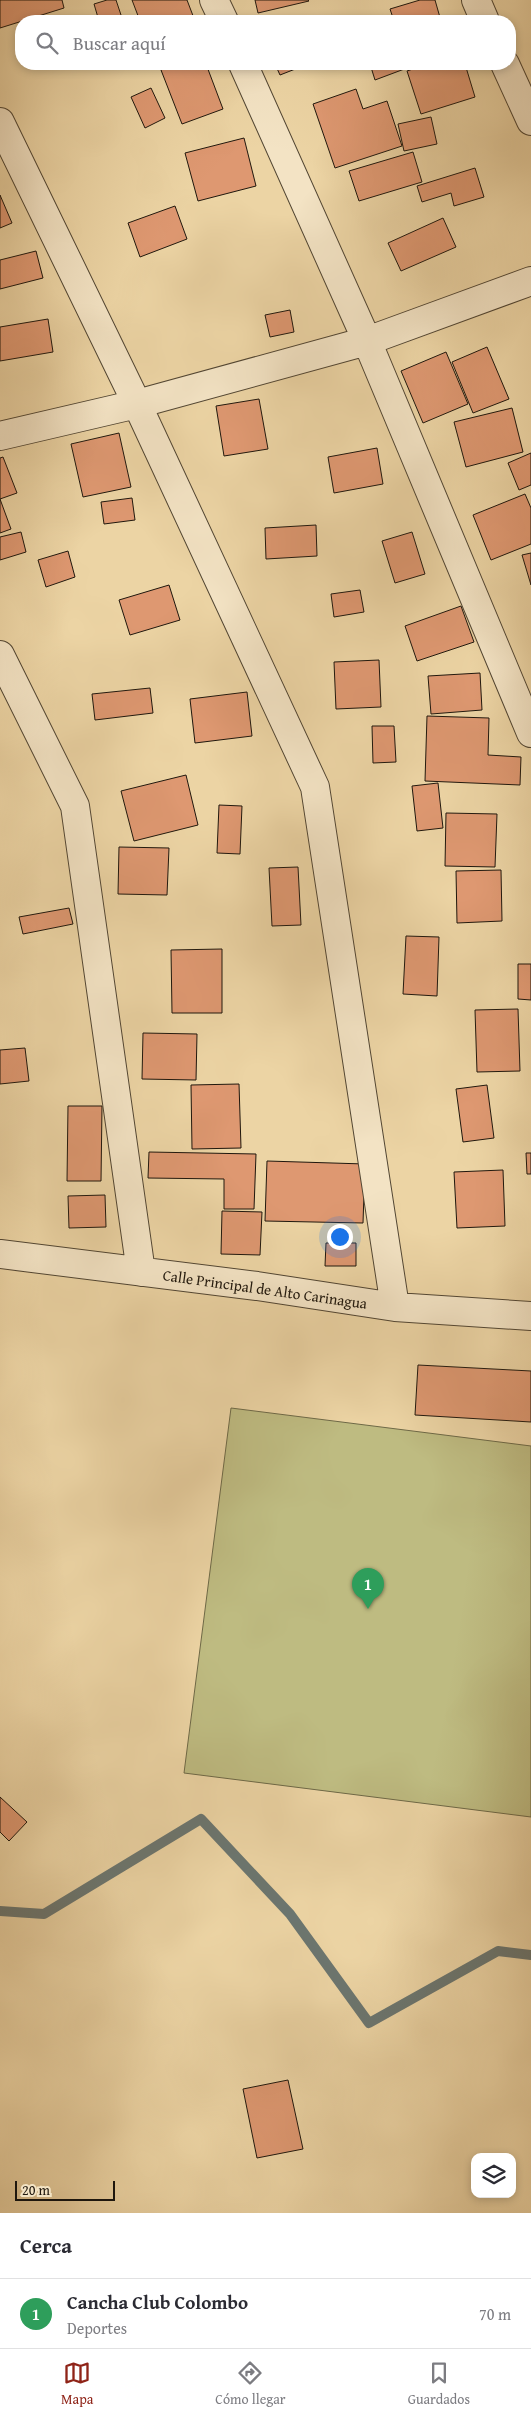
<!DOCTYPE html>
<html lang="es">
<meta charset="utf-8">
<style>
:root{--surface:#fff;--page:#f7f7f7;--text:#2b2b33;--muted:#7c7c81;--line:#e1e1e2;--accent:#8f2418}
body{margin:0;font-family:"Gentium Book Plus",serif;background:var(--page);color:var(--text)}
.controls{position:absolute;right:15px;bottom:15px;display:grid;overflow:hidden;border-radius:10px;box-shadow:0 2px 8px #0003}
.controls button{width:45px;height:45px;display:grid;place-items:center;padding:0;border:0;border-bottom:1px solid var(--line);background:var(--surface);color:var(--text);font:25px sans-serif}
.scale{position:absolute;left:15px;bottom:12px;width:100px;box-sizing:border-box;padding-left:5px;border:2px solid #1f170d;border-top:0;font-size:14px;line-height:18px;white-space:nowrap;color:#1f170d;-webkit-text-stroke:4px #f3e3c4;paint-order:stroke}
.you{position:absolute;left:339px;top:1236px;width:18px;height:18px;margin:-12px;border:4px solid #fff;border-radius:50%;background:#1a73e8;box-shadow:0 0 0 8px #1a73e833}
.badge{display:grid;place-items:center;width:32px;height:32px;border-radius:50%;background:var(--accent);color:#fff;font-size:16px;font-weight:700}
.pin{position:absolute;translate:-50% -41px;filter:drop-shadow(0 1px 2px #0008)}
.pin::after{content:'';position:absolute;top:26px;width:18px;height:15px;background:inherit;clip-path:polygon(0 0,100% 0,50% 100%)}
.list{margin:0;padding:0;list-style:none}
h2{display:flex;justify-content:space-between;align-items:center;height:65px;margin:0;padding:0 20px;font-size:21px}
h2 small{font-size:16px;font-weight:400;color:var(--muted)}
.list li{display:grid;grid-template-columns:32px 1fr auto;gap:15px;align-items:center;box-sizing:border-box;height:70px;padding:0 20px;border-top:1px solid var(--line)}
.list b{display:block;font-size:19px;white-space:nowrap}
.list p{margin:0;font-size:16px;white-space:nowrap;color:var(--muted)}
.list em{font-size:16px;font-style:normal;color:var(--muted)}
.icon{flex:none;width:28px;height:28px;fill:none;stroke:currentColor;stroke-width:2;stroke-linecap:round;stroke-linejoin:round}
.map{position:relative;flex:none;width:531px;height:2213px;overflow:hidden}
.search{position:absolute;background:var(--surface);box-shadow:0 2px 8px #0003;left:15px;right:15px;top:15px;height:55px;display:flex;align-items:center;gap:12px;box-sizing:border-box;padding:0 18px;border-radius:20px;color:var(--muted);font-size:19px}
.sheet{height:135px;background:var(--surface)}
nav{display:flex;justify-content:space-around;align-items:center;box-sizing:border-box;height:70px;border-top:1px solid var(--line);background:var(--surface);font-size:14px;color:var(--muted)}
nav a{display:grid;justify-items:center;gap:2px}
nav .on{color:var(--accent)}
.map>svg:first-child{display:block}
.pitch{fill:#bebb81;stroke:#6e6947}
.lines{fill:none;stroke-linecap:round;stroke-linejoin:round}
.stream{stroke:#6b7670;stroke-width:10}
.building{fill:#de9871;stroke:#1f170d}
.street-casing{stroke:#524633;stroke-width:30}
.street{stroke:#f3e3c4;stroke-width:28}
.labels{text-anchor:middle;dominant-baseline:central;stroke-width:4;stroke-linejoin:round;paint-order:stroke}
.street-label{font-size:15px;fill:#1f170d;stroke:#f3e3c4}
</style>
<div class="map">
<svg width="531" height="2213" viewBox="0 0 531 2213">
<rect width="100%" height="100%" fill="#ecd4a4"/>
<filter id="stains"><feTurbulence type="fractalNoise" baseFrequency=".004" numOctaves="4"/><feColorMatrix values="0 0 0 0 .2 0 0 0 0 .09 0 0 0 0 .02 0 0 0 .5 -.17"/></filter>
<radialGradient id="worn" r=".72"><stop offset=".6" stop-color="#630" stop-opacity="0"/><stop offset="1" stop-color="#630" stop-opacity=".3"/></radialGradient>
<!-- pitch -->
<path class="pitch" d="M231,1408L531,1446V1817L184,1773Z"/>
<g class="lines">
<!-- stream -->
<path class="stream" d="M0,1911L44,1914L201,1819L290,1914L369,2023L498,1951L531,1955"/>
</g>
<!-- building -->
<path class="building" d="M0,0H62L64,8L0,28Z
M107,0H116L122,18L112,21H99L94,4Z
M132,0H187L195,21H140Z
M255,0H308L309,1L258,13Z
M420,0H435L441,21H394L390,9Z
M178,64H206L223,109L182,124L161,70Z
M275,64H308L280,75Z
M370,64H406L407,68L375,80Z
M428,64H465L475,97L421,114L407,71Z
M151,88L165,118L145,128L131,97Z
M356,89L363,109L387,101L402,146L335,168L313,104Z
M431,117L437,144L404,151L398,124Z
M244,138L256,186L198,201L185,153Z
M413,152L422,182L359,201L349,171Z
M475,168L484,197L454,206L451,193L422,202L417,186Z
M0,195L12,223L0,228Z
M175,206L187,239L140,257L128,223Z
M443,218L456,247L401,271L388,243Z
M36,251L43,278L0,289V260Z
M290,310L294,332L270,337L265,315Z
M48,319L53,352L0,361V327Z
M487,347L509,399L473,413L452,362Z
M446,352L468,404L423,423L401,371Z
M259,399L268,449L224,456L216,406Z
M512,408L523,452L466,467L454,422Z
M119,433L131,487L83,497L71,444Z
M377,448L383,484L334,493L328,457Z
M531,453V485L519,490L508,463Z
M3,457L17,493L0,499L11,529L0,533V458Z
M525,494L531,508V544L491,560L473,515Z
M132,498L135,520L104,524L101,502Z
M316,525L317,556L266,559L265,528Z
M21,532L26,552L0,560V537Z
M412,532L425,574L395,583L382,541Z
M68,551L75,577L46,587L38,560Z
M531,553V585L522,555Z
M169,585L180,620L130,635L119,600Z
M360,590L364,612L334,617L331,594Z
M461,606L474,642L417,661L405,626Z
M379,660L381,707L336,709L334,662Z
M480,673L482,710L431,714L428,676Z
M150,688L153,713L95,720L92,694Z
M247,692L252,736L195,743L190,699Z
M427,716L489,718L488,755L521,757L520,785L425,781Z
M372,726H394L396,762L373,763Z
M186,775L198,825L134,841L121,791Z
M438,783L443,828L417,831L412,786Z
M219,805L242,806L240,854L217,853Z
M446,813L497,814L495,867L445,866Z
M119,847L169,848L167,895L118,894Z
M298,867L301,925L272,926L269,868Z
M501,870L502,921L457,923L456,871Z
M69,908L73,924L23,934L19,917Z
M406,936L439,937L437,996L403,994Z
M222,949V1013H172L171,950Z
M518,964H531V1000L518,999Z
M518,1009L520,1071L477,1072L475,1010Z
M143,1033L197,1034L196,1080L142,1079Z
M25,1048L29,1081L0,1084V1050Z
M239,1084L241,1148L192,1149L191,1085Z
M487,1085L494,1138L463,1142L456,1089Z
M68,1106H102L101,1181H67Z
M149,1152L256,1154L254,1209H224V1179L148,1178Z
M526,1153H531V1174H527Z
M267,1161L365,1164L363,1223L265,1221Z
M503,1170L505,1226L457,1228L454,1172Z
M105,1195L106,1227L69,1228L68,1196Z
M222,1211L262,1212L260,1255L221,1254Z
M326,1243H356V1266H325Z
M418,1365L531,1371V1422L415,1415Z
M0,1797L27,1822L9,1841L0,1832Z
M288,2080L303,2149L257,2158L243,2089Z"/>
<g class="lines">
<!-- street casing -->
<g class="street-casing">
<path id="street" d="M214,0L224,21
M476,0L485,21
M243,64L367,341L531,733
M505,64L531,121
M0,122L137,404L315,787L395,1307
M0,436L137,404L367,341L531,281
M0,655L75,806L141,1272
M0,1254L257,1286L395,1307L531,1316"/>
</g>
<!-- street -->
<use href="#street" class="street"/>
</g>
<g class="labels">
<!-- street labels -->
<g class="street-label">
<text transform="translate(265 1289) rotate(8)">Calle Principal de Alto Carinagua</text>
</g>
</g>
<rect width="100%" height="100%" filter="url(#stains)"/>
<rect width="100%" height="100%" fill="url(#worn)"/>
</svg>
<div class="controls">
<button><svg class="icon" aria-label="layers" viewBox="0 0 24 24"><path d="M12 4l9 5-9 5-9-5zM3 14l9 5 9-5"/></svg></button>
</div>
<div class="scale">20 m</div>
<div class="you"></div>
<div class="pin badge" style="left:368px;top:1609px;background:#2e9e5b">1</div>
<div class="search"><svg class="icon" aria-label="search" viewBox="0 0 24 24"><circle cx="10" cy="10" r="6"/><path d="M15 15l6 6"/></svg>Buscar aquí</div>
</div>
<section class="sheet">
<h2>Cerca<small></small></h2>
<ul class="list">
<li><span class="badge" style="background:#2e9e5b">1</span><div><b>Cancha Club Colombo</b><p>Deportes</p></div><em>70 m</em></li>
</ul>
</section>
<nav>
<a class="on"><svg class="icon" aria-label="map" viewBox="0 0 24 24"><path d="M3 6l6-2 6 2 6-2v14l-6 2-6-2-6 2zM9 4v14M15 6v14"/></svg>Mapa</a>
<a><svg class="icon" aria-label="directions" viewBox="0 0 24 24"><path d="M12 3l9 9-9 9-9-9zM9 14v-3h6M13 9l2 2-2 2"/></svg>Cómo llegar</a>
<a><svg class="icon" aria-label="saved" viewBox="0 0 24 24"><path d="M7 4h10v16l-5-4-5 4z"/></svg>Guardados</a>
</nav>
